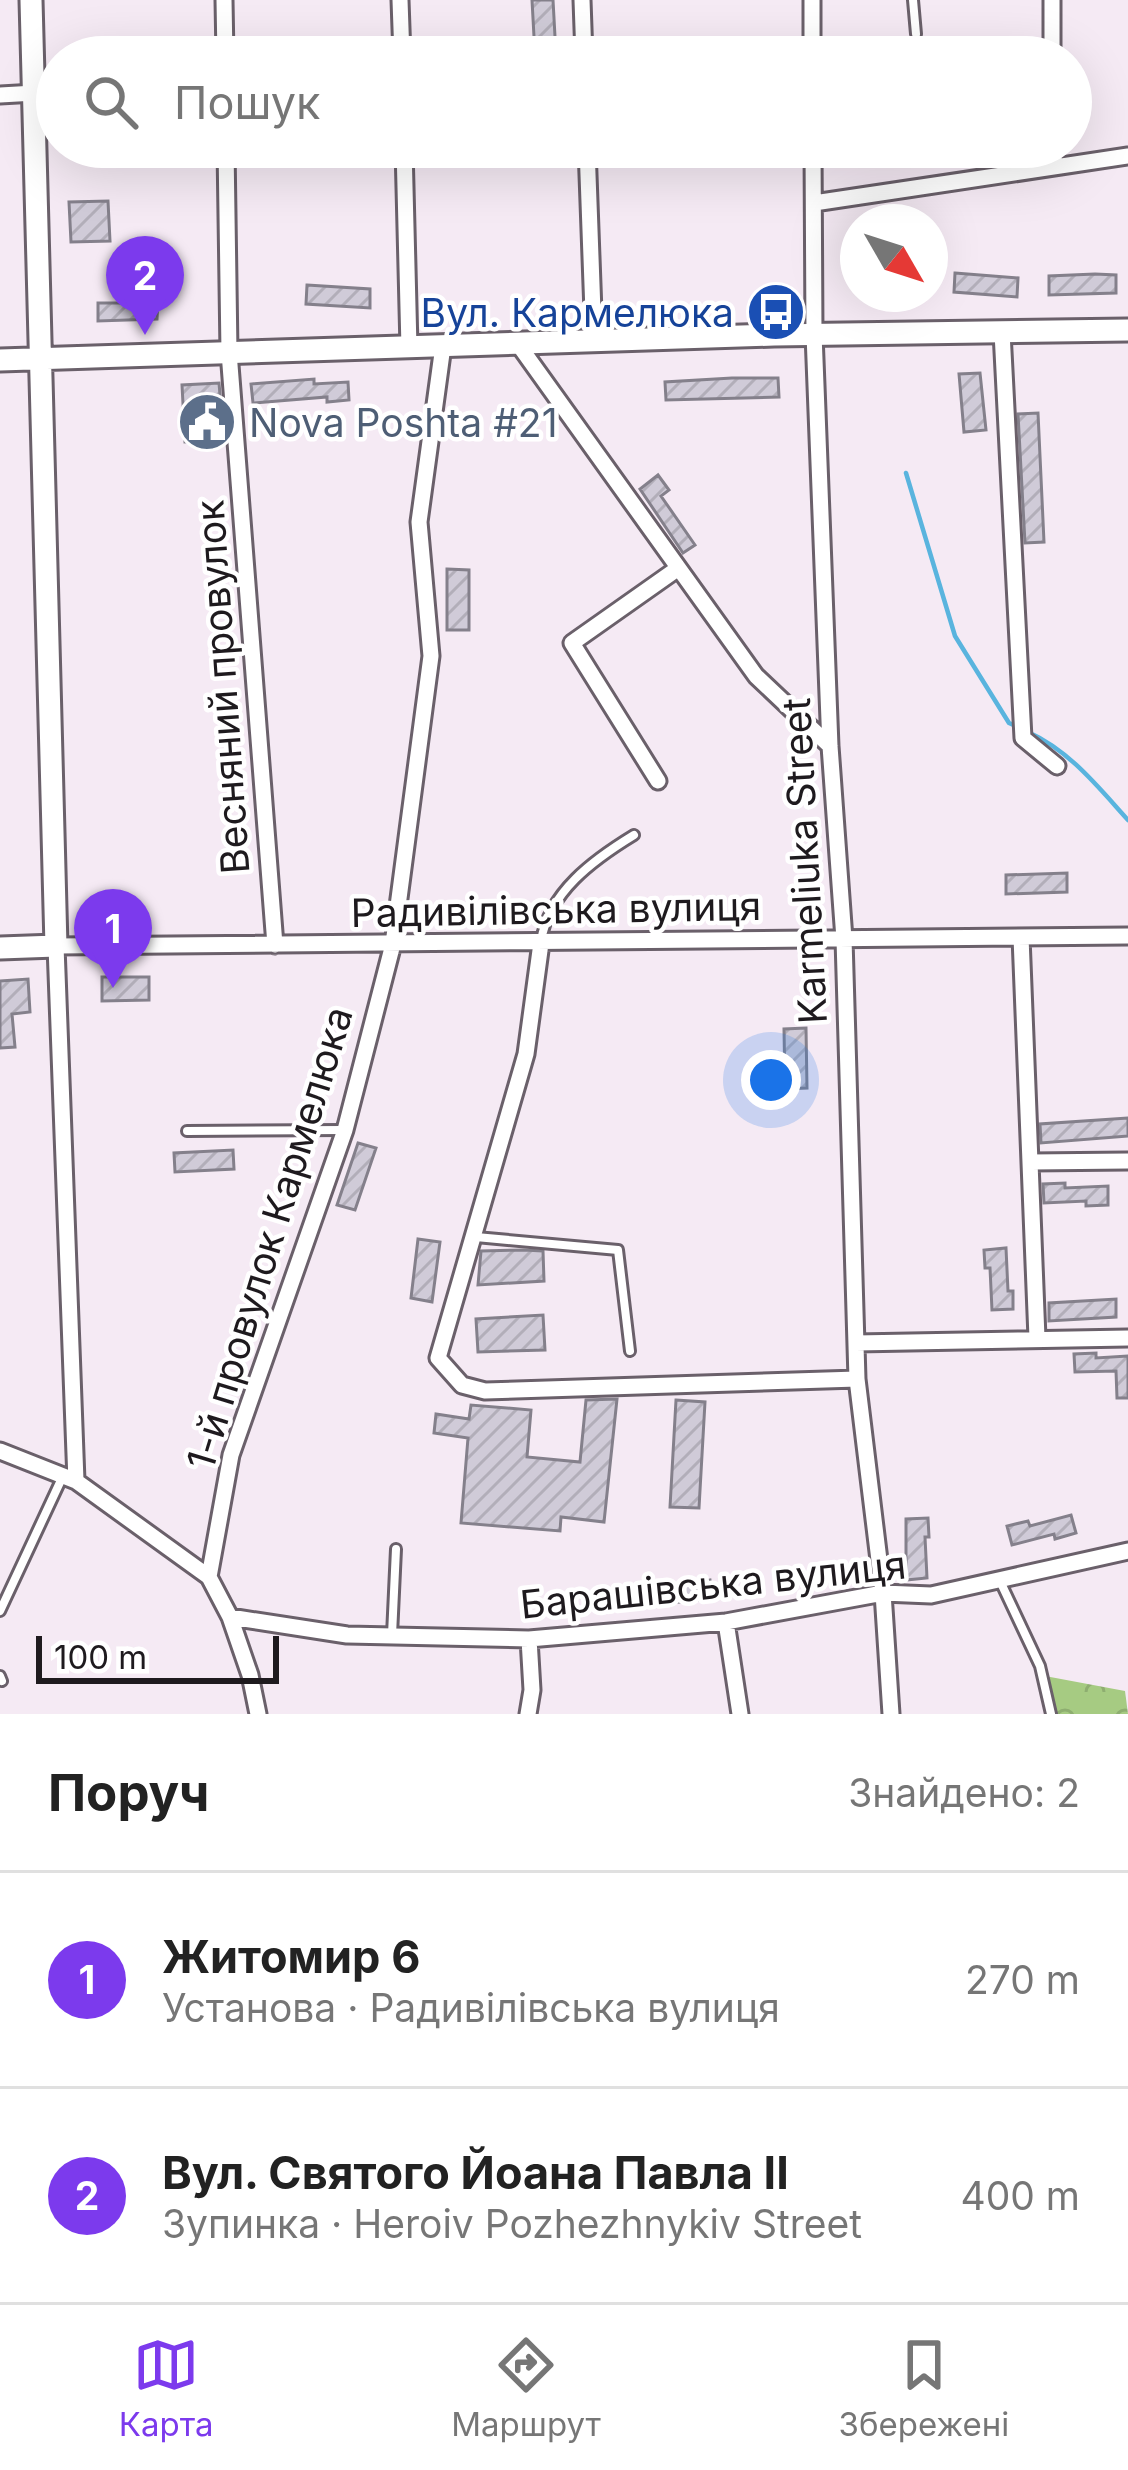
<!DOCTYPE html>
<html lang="uk">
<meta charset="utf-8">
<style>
:root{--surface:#fff;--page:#f6f6f6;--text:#222;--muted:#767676;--line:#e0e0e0;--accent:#7c3aed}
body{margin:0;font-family:Inter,sans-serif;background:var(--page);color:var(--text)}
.compass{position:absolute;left:840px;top:204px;width:108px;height:108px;border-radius:50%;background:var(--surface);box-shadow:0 12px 48px #0002;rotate:129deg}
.scale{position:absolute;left:36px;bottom:30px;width:243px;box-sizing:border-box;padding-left:12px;border:6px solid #1e1a1e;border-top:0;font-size:33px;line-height:42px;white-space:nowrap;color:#1e1a1e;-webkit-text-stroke:9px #fff;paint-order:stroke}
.you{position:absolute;left:771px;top:1080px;width:42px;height:42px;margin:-30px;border:9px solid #fff;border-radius:50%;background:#1a73e8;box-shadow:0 0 0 18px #1a73e833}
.badge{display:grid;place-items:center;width:78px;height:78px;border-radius:50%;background:var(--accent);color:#fff;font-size:39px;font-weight:700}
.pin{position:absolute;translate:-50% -99px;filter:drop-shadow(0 3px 6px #0008)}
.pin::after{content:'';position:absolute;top:63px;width:42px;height:36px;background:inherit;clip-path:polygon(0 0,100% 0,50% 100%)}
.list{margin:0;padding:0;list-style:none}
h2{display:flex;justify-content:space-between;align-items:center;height:156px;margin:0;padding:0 48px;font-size:51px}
h2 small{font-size:39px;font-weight:400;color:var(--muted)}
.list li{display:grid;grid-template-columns:78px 1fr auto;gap:36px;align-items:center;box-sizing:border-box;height:216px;padding:0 48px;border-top:3px solid var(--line)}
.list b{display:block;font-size:45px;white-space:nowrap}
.list p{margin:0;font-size:39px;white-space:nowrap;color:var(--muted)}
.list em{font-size:39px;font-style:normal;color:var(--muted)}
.icon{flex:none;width:66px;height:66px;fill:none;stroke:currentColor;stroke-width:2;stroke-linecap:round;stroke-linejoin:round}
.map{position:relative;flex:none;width:1128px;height:1714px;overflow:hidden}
.search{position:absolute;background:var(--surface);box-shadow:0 12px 48px #0002;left:36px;right:36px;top:36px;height:132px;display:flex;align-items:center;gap:30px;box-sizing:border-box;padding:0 42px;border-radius:66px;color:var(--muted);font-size:45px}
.sheet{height:588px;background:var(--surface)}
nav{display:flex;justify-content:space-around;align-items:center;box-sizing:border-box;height:168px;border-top:3px solid var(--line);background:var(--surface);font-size:33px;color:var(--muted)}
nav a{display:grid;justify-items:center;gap:6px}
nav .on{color:var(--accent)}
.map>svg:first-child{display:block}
.forest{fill:url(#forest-crowns)}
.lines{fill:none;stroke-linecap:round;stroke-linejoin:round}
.stream{stroke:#59b4de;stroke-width:4.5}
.building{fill:url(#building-hatch);stroke:#84808b;stroke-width:3}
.lane-casing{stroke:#6a606a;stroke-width:14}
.street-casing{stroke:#6a606a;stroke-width:21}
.secondary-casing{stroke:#6a606a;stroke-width:27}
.lane{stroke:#fff;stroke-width:8}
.street{stroke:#fff;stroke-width:15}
.secondary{stroke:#fff;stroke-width:21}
.labels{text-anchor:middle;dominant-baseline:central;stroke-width:9;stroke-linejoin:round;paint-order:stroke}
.transit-label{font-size:39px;fill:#164399;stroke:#fff;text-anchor:end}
.service-label{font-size:39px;fill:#4e5e75;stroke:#fff;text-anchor:start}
.street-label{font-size:39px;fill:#1e1a1e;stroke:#fff}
</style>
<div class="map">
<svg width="1128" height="1714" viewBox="0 0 1128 1714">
<defs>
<pattern id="forest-crowns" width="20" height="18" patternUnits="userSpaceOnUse" patternTransform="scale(3)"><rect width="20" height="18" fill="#a6cb82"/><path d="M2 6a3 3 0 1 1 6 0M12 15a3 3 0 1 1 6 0" fill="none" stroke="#8eae70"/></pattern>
<pattern id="building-hatch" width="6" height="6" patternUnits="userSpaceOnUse" patternTransform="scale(3)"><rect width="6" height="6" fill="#d0cbd8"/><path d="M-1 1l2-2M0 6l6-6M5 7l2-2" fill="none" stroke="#b2aeb9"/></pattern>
</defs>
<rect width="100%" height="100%" fill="#f5eaf4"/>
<!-- forest -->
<path class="forest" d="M1045,1676L1125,1691L1128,1714H1050Z"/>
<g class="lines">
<!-- stream -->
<path class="stream" d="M906,473L955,636L1009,723L1018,727
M1028,732C1070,751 1098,787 1128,820"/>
</g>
<!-- building -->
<path class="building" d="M532,0H553L556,55H535Z
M108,201L110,241L71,242L69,202Z
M955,273L1018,278L1017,297L954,292Z
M1095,274L1116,275V293L1049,295V276Z
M307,285L370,289V308L306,304Z
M136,300H158L157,319L98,321V303H136Z
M980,373L986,430L964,432L959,374Z
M732,378H778L779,397L666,400L665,382Z
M314,379V384L348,382L349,400L327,402V397L253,403L251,384Z
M219,383L224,440L185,442L182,385Z
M1038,413L1044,542L1025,543L1018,414Z
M658,475L669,490L661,496L695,545L683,553L640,489Z
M447,569L469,570V630H447Z
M1067,873V892L1006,894V875Z
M102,977H149V1000L102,1001Z
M28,979L30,1012L12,1014L15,1047L0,1048V981Z
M806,1028L807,1088L785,1089L784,1029Z
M1128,1118V1136L1041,1143L1040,1124Z
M358,1143L376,1148L355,1210L337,1205Z
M233,1150L234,1169L175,1172L174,1153Z
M1065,1183V1188L1108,1186V1205L1086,1206V1201L1044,1203L1043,1184Z
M418,1239L440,1242L432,1302L411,1298Z
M1006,1248L1008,1291H1013V1309L992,1310L990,1268H985L984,1250Z
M524,1250L543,1251L544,1281L478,1285L481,1251Z
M1116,1299V1317L1049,1321V1303Z
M543,1315L545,1350L478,1352L476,1319Z
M1096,1353V1358L1128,1356V1398H1117L1116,1371L1075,1372L1074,1354Z
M617,1399L604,1522L561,1517L560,1531L461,1523L468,1438L434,1433L436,1414L469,1419L471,1405L531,1410L527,1457L580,1462L586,1400Z
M676,1400L705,1402L699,1508L670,1507Z
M1071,1515L1076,1533L1055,1539L1054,1534L1012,1545L1007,1526L1028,1521L1030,1526Z
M928,1518L929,1537H925L927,1578L906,1580V1519Z
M710,1580L713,1599L604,1609L602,1590L669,1587Z"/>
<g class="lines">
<!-- lane casing -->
<g class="lane-casing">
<path id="lane" d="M913,0L916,34
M541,941C549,892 593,860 634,835
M187,1131L343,1130
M476,1237L618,1250L630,1351
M1000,1581L1040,1666L1051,1714
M0,1611L62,1478
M392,1635L396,1549
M0,1676L2,1681"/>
</g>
<!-- street casing -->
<g class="street-casing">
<path id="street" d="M224,0L225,57
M400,0L402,57
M582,0L584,57
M812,0V57
M1052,0V57
M0,95L35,93
M226,147L229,352L275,945
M404,147L409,348
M587,147L594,340
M813,147L814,334L830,746L844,939L857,1379L883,1593L891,1714
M1054,147V166
M814,203L1128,156
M1002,332L1023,738L1057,766
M518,344L756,676L830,746
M658,781L572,643L677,569
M1021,937L1037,1338
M541,943L526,1054L438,1358L462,1385L485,1391L857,1379
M1031,1162L1128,1161
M856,1343L1128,1338
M0,1451L76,1481L209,1577
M76,1481L56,946L1128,936
M230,1617L347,1635L529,1639L726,1622L883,1593L931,1595L1128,1551
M726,1622L740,1714
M258,1714L250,1675L230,1617L209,1577L231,1455L345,1130L393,944L431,656L419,522L443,346
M528,1714L532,1690L529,1639"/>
</g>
<!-- secondary casing -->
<g class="secondary-casing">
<path id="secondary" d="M0,360L774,335L1128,330
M0,948L56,946L31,0"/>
</g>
<!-- lane -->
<use href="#lane" class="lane"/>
<!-- street -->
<use href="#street" class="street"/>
<!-- secondary -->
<use href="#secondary" class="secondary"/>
</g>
<!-- icons -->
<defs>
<g id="bus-disc" transform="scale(3)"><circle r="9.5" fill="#1a4fb4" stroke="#fff"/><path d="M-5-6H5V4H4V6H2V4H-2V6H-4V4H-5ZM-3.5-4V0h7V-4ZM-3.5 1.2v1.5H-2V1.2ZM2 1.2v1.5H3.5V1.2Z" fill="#fff"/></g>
<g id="civic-disc" transform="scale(3)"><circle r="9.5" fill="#5c6f8a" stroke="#fff"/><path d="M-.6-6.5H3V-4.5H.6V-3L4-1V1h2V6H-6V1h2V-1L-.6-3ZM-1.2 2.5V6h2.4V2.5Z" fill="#fff"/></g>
</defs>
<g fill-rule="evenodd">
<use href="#bus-disc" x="776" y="312"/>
<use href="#civic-disc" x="207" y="422"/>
</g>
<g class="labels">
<!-- transit labels -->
<g class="transit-label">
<text x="734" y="312">Вул. Кармелюка</text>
</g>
<!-- service labels -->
<g class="service-label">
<text x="249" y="422">Nova Poshta #21</text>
</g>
<!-- street labels -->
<g class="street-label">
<text transform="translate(222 687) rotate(-94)">Весняний провулок</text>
<text transform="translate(804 861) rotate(-93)">Karmeliuka Street</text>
<text transform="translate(556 909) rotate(-1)">Радивілівська вулиця</text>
<text transform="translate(269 1238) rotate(-73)">1-й провулок Кармелюка</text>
<text transform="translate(713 1584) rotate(-6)">Барашівська вулиця</text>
</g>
</g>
</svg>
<svg class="compass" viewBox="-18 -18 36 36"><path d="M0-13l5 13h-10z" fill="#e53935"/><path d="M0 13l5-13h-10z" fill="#767676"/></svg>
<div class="scale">100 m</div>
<div class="you"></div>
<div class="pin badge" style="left:113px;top:988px">1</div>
<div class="pin badge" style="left:145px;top:335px">2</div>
<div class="search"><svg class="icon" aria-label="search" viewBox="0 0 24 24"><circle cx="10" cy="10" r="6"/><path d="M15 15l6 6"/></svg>Пошук</div>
</div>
<section class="sheet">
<h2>Поруч<small>Знайдено: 2</small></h2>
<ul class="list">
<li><span class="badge">1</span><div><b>Житомир 6</b><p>Установа · Радивілівська вулиця</p></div><em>270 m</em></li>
<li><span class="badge">2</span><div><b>Вул. Святого Йоана Павла ІІ</b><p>Зупинка · Heroiv Pozhezhnykiv Street</p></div><em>400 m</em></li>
</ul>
</section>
<nav>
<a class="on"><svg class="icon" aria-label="map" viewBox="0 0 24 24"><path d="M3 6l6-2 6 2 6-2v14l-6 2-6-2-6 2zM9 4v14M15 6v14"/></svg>Карта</a>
<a><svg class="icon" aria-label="directions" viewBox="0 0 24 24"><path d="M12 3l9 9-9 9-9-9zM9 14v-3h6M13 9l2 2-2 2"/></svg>Маршрут</a>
<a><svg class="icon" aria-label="saved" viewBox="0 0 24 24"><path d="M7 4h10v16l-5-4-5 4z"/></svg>Збережені</a>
</nav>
